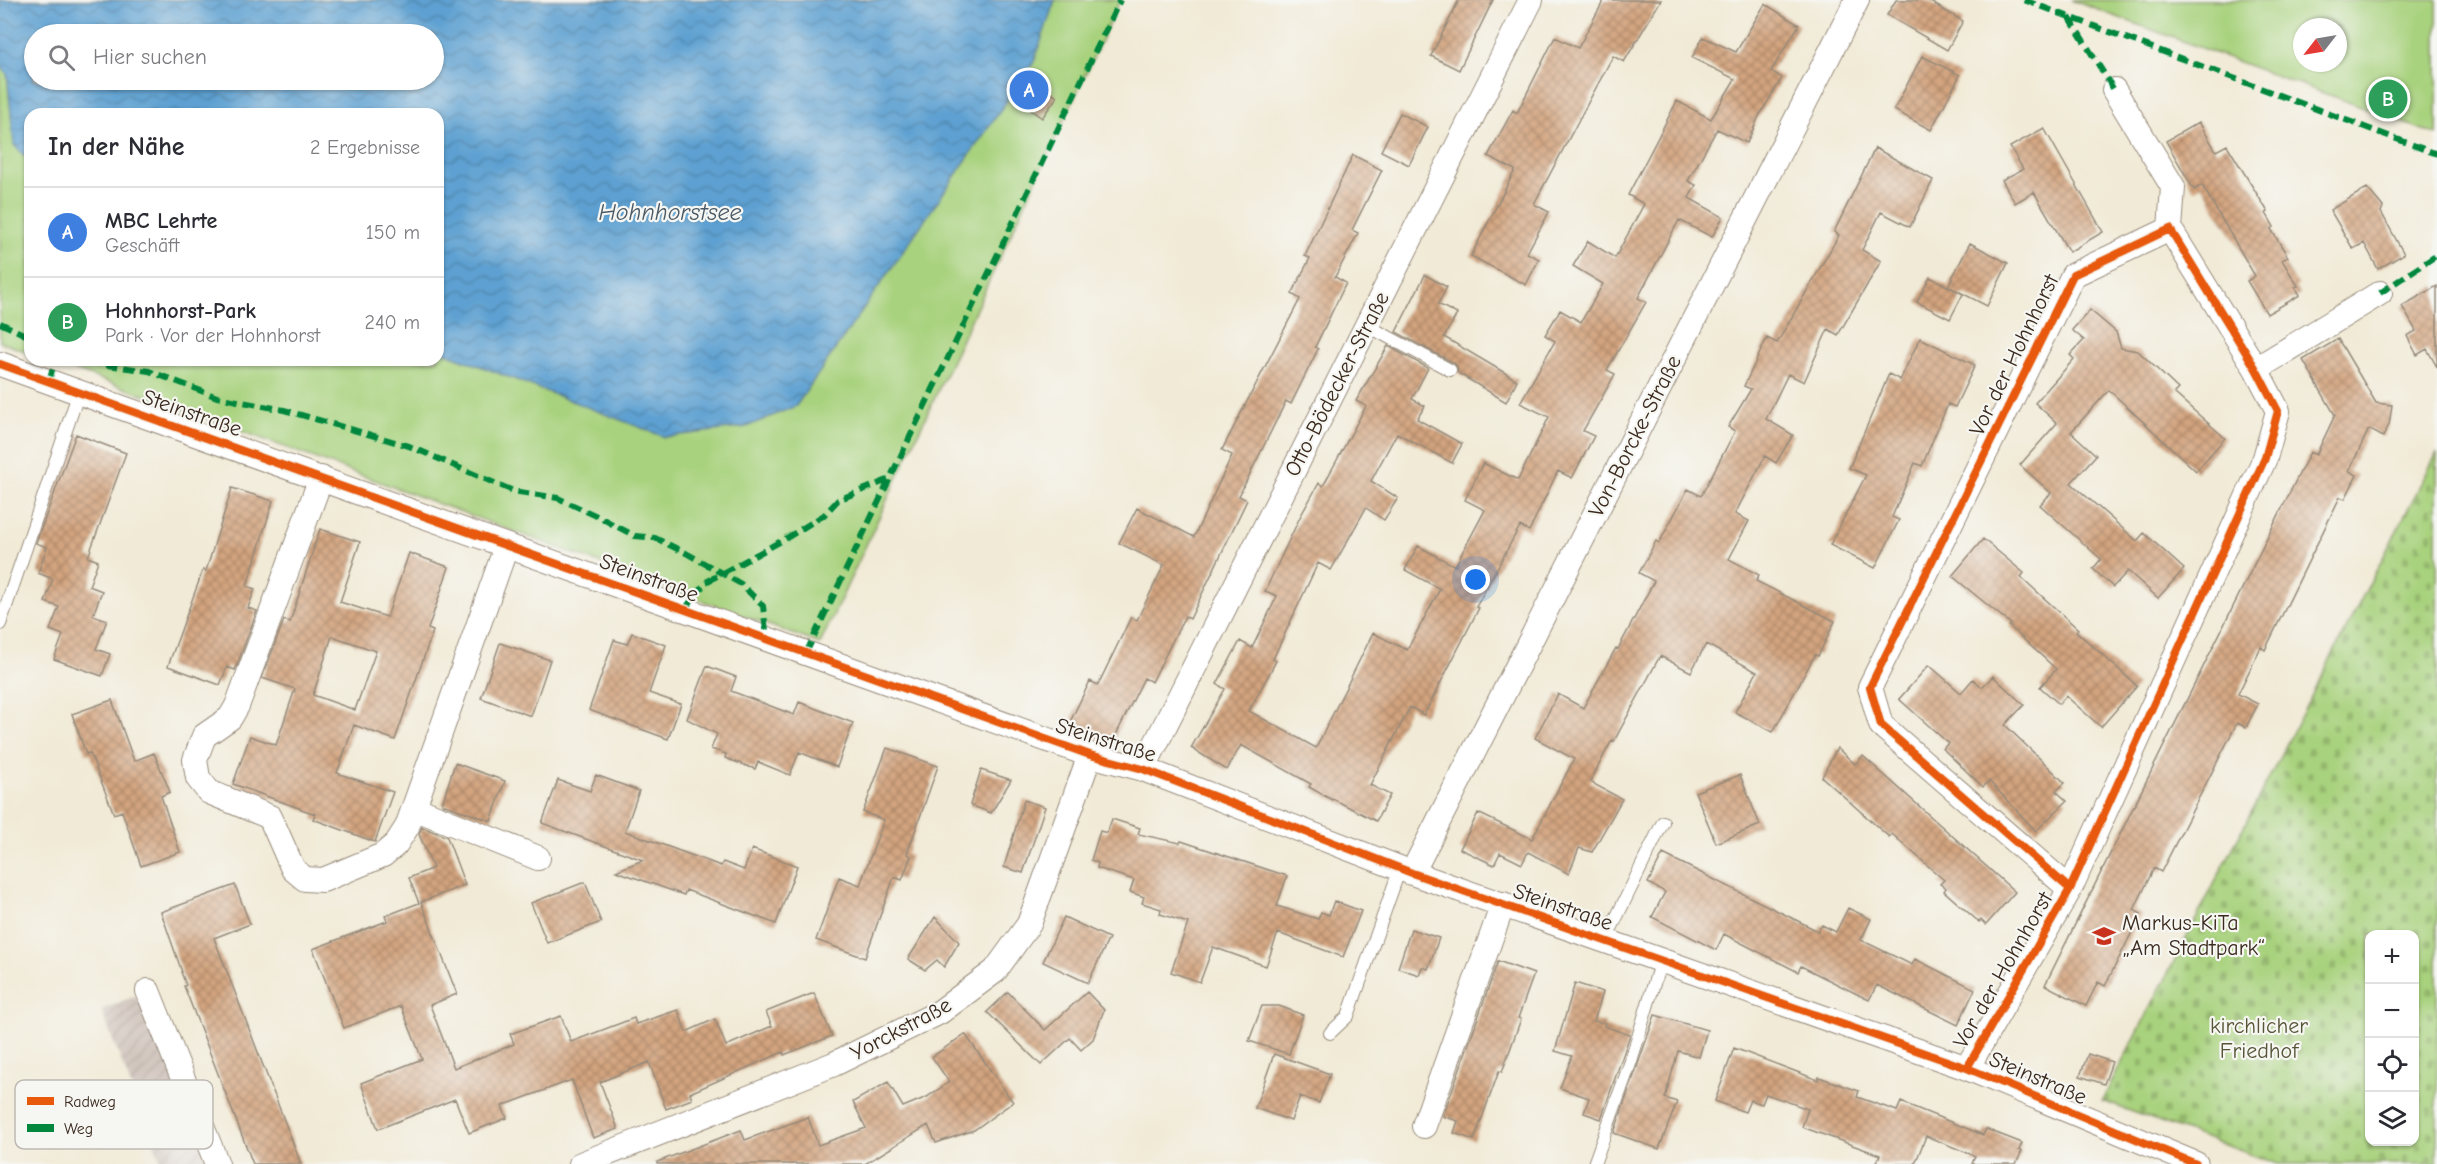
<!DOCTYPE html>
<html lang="de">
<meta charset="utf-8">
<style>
:root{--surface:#fff;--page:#f7f7f7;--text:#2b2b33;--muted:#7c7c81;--line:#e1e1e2;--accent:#c8321e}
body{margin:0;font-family:"Comic Neue",sans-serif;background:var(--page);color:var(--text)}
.controls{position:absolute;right:18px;bottom:18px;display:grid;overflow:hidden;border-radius:12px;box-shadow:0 2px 4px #0004}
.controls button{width:54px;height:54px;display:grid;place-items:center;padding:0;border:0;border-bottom:2px solid var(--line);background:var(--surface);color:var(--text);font:30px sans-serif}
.compass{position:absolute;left:2293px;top:18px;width:54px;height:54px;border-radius:50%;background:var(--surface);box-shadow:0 2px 4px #0004;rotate:239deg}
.you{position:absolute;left:1476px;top:580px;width:21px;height:21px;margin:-15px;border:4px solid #fff;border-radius:50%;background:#1a73e8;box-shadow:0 0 0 9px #1a73e833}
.badge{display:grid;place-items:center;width:39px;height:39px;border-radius:50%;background:var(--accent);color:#fff;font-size:20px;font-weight:700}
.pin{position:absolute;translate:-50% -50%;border:3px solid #fff;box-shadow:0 2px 6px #0006}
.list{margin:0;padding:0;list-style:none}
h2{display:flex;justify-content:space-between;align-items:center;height:78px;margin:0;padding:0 24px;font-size:26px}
h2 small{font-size:20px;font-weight:400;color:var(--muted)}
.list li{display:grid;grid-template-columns:39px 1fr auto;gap:18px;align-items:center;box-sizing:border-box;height:90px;padding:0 24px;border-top:2px solid var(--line)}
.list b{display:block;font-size:22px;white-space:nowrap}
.list p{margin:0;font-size:20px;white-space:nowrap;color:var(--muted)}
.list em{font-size:20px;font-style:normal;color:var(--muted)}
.icon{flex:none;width:33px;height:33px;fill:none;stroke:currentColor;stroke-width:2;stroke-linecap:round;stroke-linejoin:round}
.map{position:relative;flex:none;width:2437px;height:1164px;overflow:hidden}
.search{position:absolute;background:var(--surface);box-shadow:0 2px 4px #0004;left:24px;top:24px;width:420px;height:66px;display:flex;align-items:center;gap:15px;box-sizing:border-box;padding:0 21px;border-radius:33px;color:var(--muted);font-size:22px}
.panel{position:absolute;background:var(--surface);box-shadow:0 2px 4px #0004;left:24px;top:108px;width:420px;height:258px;border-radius:18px}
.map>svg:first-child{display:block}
.industrial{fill:url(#industrial-furrows)}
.cemetery{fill:url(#cemetery-stones);stroke:#727e4e;stroke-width:1.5;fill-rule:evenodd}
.park{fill:#a8d27d;stroke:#727e4e;stroke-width:1.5;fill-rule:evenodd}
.water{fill:url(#water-waves);stroke:#4c6578;stroke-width:1.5;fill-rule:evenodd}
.building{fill:url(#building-cross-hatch);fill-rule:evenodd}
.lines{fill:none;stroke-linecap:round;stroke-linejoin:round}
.service-casing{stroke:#968a7a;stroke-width:14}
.minor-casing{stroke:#968a7a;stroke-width:26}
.service{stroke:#fff;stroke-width:12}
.minor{stroke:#fff;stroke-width:24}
.quiet{stroke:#00873e;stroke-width:6;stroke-dasharray:12 6;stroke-linecap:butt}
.cycleway-casing{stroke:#f6f6f2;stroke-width:11}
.cycleway{stroke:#e8590c;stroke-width:8}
.labels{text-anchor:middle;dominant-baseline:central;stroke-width:4.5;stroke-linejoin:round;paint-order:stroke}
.street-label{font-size:22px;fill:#3b2a1e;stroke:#f6f6f2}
.poi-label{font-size:22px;fill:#3b2a1e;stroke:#f6f6f2;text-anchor:start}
.park-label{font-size:22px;fill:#565436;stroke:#f6f6f2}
.water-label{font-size:24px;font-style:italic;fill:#495966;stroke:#f6f6f2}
.key{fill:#f6f6f2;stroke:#beb9b2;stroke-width:1.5}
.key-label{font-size:16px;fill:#3b2a1e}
</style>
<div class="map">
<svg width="2437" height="1164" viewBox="0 0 2437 1164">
<defs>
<pattern id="industrial-furrows" width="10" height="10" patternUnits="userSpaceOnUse" patternTransform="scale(1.5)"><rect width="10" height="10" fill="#cec1b9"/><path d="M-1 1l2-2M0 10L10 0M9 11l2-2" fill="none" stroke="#b2a69f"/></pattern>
<pattern id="cemetery-stones" width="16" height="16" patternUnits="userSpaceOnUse" patternTransform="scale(1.5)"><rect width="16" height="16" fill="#a8d27d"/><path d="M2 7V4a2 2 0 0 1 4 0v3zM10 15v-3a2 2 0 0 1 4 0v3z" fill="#92b46c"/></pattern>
<pattern id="water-waves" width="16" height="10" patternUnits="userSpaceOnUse" patternTransform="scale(1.5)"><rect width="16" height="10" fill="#5da0d1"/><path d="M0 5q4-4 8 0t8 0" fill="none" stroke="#4e83a9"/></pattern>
<pattern id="building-cross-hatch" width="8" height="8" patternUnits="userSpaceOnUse" patternTransform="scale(1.5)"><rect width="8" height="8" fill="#d3a47f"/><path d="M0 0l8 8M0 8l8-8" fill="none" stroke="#ac8667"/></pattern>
</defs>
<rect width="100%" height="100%" fill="#f6f6f2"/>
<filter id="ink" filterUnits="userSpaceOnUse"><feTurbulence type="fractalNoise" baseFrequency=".0167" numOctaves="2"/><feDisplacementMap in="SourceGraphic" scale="12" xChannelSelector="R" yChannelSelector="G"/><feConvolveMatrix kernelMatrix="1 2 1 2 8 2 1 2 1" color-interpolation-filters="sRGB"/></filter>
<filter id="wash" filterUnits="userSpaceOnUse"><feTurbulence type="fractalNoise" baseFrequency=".008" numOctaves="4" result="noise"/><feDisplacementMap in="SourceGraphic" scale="24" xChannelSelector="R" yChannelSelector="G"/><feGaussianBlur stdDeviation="1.35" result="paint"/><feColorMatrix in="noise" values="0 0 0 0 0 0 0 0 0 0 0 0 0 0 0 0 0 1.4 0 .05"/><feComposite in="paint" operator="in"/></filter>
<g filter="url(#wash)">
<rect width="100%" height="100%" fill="#f1ead6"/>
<!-- industrial -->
<path class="industrial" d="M140,994L209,1164H162L101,1010Z"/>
<!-- cemetery -->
<path class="cemetery" d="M2437,453V1164H2278L2102,1101ZM2370,934H2414V1142H2370Z"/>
<!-- park -->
<path class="park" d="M0,0H1120L820,644L48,360H438V114H30V353L0,342ZM34,34H434V80H34Z
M2071,0H2437V135ZM2302,27H2338V63H2302Z"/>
<!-- water -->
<path class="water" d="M0,0H1055L1034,62L796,406L746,427L665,437L438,350V114H30V162L14,145L7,74L0,65ZM34,34H434V80H34Z"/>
<g id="blocks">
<!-- building -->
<path class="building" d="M1459,0H1493L1459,70L1431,56Z
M1604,0H1661L1624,62L1613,56L1534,204L1549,212L1527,253L1539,259L1526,285L1471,256L1515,170L1488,156L1513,110L1517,113L1555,37L1578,48Z
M1896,0H1927L1963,21L1947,50L1887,15Z
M1765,4L1799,25L1771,71L1782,78L1759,116L1747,143L1717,129L1688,181L1696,185L1689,198L1723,217L1712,237L1679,220L1638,298L1646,302L1607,370L1615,374L1583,431L1594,436L1572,478L1558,471L1529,531L1520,526L1476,607L1479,608L1424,715L1410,707L1370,785L1390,795L1376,821L1333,799L1332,800L1309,787L1311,784L1241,745L1227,770L1191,748L1225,689L1217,684L1240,641L1252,648L1277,596L1265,591L1300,517L1319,483L1323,486L1366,406L1356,401L1388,346L1428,368L1412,399L1425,406L1417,419L1462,444L1452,463L1397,433L1371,481L1398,498L1384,520L1366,508L1331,570L1318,563L1273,659L1276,661L1249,711L1316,748L1373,633L1407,650L1440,589L1405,570L1418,546L1455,566L1485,510L1465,500L1483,463L1518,480L1549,417L1520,403L1555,341L1545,335L1560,310L1581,322L1603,284L1573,266L1588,241L1615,258L1644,204L1628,195L1677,101L1711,119L1735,79L1692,58L1703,37L1736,52Z
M1922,56L1960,75L1931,130L1894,110Z
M1036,82L1057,97L1042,118L1021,103Z
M1400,113L1428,127L1409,165L1381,151Z
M2199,122L2216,151L2227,145L2268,212L2266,213L2274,227L2271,229L2288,257L2282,260L2298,286L2295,287L2300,295L2267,314L2247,281L2255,276L2202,185L2194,190L2166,141Z
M2044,128L2103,232L2069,252L2034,192L2015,203L2002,180L2023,169L2010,147Z
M1875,148L1933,180L1910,227L1881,212L1862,250L1881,261L1838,335L1828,329L1804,382L1788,374L1766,419L1793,435L1776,463L1765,456L1735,514L1749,521L1729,559L1759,575L1756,581L1835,621L1818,656L1815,655L1773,732L1735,712L1757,672L1706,644L1691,672L1660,656L1614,741L1612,740L1590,782L1622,799L1592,852L1579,848L1569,874L1528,852L1522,864L1500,853L1494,865L1460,849L1478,813L1532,839L1574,759L1535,738L1558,694L1583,708L1616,648L1618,649L1654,581L1639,573L1656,541L1659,543L1688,489L1701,496L1735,431L1728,427L1751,389L1744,386L1767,338L1777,343L1839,235L1834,232Z
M1353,155L1382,170L1352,230L1358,233L1335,277L1346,283L1315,347L1318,349L1291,404L1286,401L1239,496L1247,500L1190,619L1185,616L1152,682L1144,678L1111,745L1069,724L1090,681L1098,685L1131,617L1137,620L1164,565L1119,543L1137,508L1194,537L1232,455L1222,450L1300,299L1292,294L1310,258L1305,256Z
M2367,188L2383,207L2381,212L2404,254L2378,269L2364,243L2353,249L2330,210Z
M1970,243L2008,263L1987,306L1948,286Z
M1425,275L1447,287L1438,304L1457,314L1444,337L1517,380L1506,402L1458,373L1457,366L1454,363L1396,332Z
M1930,277L1963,294L1950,319L1917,302Z
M2437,286V367L2427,349L2417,355L2407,336L2416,331L2402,306Z
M2090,310L2116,332L2121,348L2138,351L2178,389L2174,393L2225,438L2196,471L2109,390L2071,432L2096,455L2071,483L2137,541L2144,533L2184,569L2158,598L2128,571L2113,587L2093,569L2101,559L2040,505L2051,493L2020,465L2057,423L2035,403L2074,359L2070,355L2084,340L2072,330Z
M1920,338L1975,365L1955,407L1948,404L1922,466L1915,463L1892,517L1899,520L1875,568L1830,545L1866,475L1849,468L1889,374L1900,380Z
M2338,339L2376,403L2392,405L2389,425L2383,437L2369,429L2349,471L2357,475L2345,499L2340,497L2265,650L2261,647L2238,694L2258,704L2246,727L2237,723L2161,872L2154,868L2134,910L2141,914L2105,986L2098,982L2086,1006L2045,985L2310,452L2316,455L2335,415L2303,360Z
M76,434L126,453L88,557L98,561L89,586L102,591L93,615L107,620L96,649L110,654L102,676L54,659L63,635L50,630L59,607L45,602L53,579L38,573L47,547L36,543Z
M232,488L273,501L247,586L255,589L248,608L257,611L235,670L227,667L220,685L168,666L203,570L206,571Z
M320,529L360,542L340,602L387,617L409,553L449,567L428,629L433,631L395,740L354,725L337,773L393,792L375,842L313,819L315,814L233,784L250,736L276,745L295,689L262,678L284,620L290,622ZM332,636L376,651L355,710L313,695Z
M1983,539L2024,573L2021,577L2078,629L2076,631L2137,686L2101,727L2066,696L2059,704L2040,687L2056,669L2009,626L2011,624L1952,576Z
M632,633L666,645L649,693L681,704L668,739L589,710L614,640L627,644Z
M500,643L550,660L531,716L481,698Z
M1929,665L1961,693L1973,679L1982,687L1993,676L2024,705L2005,725L2065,783L2056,791L2067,801L2036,831L1989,781L1983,787L1943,749L1948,743L1899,699Z
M707,666L736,677L731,691L794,715L799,702L853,723L837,767L799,752L790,775L758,762L755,769L725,758L726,754L711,749L717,734L687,719Z
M112,700L134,761L154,753L170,792L161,796L180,852L141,866L122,811L114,814L90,753L86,754L72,714Z
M887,748L938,766L907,854L911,856L902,880L894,877L865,958L816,940L839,877L860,885L884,820L863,812Z
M1837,748L1855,764L1863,756L2015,892L1986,925L1981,920L1979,922L1944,891L1946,888L1940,884L1944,880L1892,834L1889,837L1822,777Z
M455,763L505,781L491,821L442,804Z
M981,770L1011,780L991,813L970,805Z
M596,775L639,791L625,831L721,866L723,862L744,870L752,849L797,866L776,924L686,890L684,895L616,871L643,860L542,823L558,780L590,791Z
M1740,775L1760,825L1716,843L1695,792Z
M1024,800L1045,807L1023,873L1004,867Z
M1112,819L1140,828L1138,834L1180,843L1181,841L1287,876L1277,906L1318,919L1321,912L1329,915L1334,901L1361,911L1343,957L1278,933L1266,966L1213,947L1200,982L1171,972L1188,923L1160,914L1161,909L1142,903L1144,897L1130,892L1134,880L1097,868L1098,863L1091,860L1100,831L1107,833Z
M422,827L447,837L465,885L421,902L457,994L430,1005L454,1068L514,1044L510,1034L561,1016L571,1042L634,1018L636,1024L678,1010L686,1032L715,1019L726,1046L772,1026L766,1012L814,993L832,1036L784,1055L783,1052L690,1093L692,1099L666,1109L649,1062L600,1082L618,1129L593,1138L572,1080L502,1106L507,1118L469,1133L455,1099L378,1129L361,1083L422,1059L401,1006L344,1028L313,949L387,921L385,916L419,903L409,878L433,868L419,834Z
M1663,854L1818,931L1822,925L1836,932L1848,908L1871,919L1861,940L1912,965L1915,959L1975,989L1958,1025L1877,985L1869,1000L1801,966L1798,972L1724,934L1716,950L1652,917L1665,892L1648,883Z
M585,882L601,922L547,943L531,903Z
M235,885L250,924L214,938L301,1164H253L184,986L186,985L181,972H182L161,912Z
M935,917L959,942L944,967L937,960L925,970L908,959Z
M1064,917L1109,938L1088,983L1043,962Z
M1411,929L1439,938L1428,969L1422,967L1419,975L1398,968Z
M1498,961L1534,974L1518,1018L1521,1019L1502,1072L1499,1071L1474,1140L1454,1133L1458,1121L1443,1116Z
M1575,983L1603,992L1594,1021L1605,1023L1604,1026L1630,1035L1601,1119L1584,1113L1589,1098L1560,1088L1572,1056L1555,1051Z
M1008,992L1045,1030L1087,992L1104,1010L1093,1039L1081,1050L1070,1038L1041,1065L987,1012Z
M1262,1006H1279L1303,1015L1289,1054L1249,1041Z
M1655,1015L1707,1030L1699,1057L1678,1051L1665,1098L1677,1102L1659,1149L1614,1133Z
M965,1034L1013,1102L974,1130L936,1143L928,1125L865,1164H657V1162L741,1130L745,1140L808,1117L818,1145L866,1128L853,1102L888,1082L903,1107L927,1097L949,1082L932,1057Z
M1734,1048L1818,1080L1819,1077L1859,1091L1857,1097L1897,1111L1901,1102L1983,1135L1986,1129L2022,1143L2019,1150L2022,1151L2016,1164H1972L1975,1156L1926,1136L1915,1164H1876L1880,1155L1802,1127L1808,1109L1766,1094L1762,1104L1750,1100L1745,1112L1715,1101Z
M1274,1054L1330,1074L1319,1103L1300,1096L1291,1121L1255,1108Z
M2088,1054L2112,1062L2104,1084L2080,1076Z"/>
</g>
</g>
<g filter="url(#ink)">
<use href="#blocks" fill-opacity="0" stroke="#968a7a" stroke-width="1.5"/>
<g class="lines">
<!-- service casing -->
<g class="service-casing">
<path id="service" d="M1366,325L1450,370
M0,624L79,392
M1605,941L1663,822
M1330,1033L1348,1016L1400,868
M1594,1164L1631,1061L1661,960"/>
</g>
<!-- minor casing -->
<g class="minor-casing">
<path id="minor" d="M2114,90L2173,187L2170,229
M0,364L1090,755L1143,769L1412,873L1967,1068L2196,1164
M2256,369L2380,293
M321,478L237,706L230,718L204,736L195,760L198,778L209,792L270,817L293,869L305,879L323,880L383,855L396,844L407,827L506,547
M1143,769L1531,0
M414,808L538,858
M1412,873L1857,0
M148,991L217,1164
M1967,1068L2070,889L2265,458L2278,411L2256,369L2170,229L2073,275L1870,687L1881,725L2070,889
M1424,1126L1503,904
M581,1164L834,1064L940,1012L995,971L1029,924L1090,755"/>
</g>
<!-- service -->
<use href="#service" class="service"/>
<!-- minor -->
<use href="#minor" class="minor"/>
<!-- quiet -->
<path class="quiet" d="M2024,0L2437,154
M2069,17L2114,90
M2380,293L2437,255
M0,323L30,337
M89,360L100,364L149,371L217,397L284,410L409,446L513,491L558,498L601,518L635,536L655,538L686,553L741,584L763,606L767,639
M49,381L55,360
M684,610L706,582L785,539L824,515L838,500L890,479
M806,653L1120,0"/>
<!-- cycleway casing -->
<g class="cycleway-casing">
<path id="cycleway" d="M0,364L1090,755L1143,769L1412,873L1967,1068L2196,1164
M1967,1068L2070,889L2265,458L2278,411L2256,369L2170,229L2073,275L1870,687L1881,725L2070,889"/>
</g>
<!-- cycleway -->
<use href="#cycleway" class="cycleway"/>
</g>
</g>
<!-- icons -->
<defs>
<g id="school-bare" transform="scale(1.8)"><path d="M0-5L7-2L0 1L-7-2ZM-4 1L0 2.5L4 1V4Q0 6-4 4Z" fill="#c8321e" stroke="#f6f6f2" stroke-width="2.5" paint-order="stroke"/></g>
</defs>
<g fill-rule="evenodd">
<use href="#school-bare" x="2104" y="936"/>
</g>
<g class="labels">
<!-- street labels -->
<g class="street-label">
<text transform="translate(2014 355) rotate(-64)">Vor der Hohnhorst</text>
<text transform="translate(1337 384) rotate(-63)">Otto-Bödecker-Straße</text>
<text transform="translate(192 413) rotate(19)">Steinstraße</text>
<text transform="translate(1635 436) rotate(-63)">Von-Borcke-Straße</text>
<text transform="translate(649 578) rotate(20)">Steinstraße</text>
<text transform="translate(1106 740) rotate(17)">Steinstraße</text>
<text transform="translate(1563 907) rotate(19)">Steinstraße</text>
<text transform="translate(2003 970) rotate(-60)">Vor der Hohnhorst</text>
<text transform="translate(901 1029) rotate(-28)">Yorckstraße</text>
<text transform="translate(2038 1078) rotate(23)">Steinstraße</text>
</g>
<!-- poi labels -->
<g class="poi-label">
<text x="2122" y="923">Markus-KiTa<tspan x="2122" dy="25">„Am Stadtpark“</tspan></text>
</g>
<!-- park labels -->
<g class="park-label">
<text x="2259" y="1026">kirchlicher<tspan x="2259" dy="25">Friedhof</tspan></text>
</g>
<!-- water labels -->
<g class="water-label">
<text x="670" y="212">Hohnhorstsee</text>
</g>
</g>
<!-- legend -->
<rect x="15" y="1080" width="198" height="69" rx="9" class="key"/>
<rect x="27" y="1097" width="27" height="8" fill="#e8590c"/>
<rect x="27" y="1124" width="27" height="8" fill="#00873e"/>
<g class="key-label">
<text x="64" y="1107">Radweg</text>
<text x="64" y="1134">Weg</text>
</g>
</svg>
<div class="controls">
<button>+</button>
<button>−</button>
<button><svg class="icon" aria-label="locate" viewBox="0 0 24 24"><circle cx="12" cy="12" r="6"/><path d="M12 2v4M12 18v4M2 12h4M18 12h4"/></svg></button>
<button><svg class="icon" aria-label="layers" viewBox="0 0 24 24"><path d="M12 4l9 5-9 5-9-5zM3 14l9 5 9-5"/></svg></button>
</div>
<svg class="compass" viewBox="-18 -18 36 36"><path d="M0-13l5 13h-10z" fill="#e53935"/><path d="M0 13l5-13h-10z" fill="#7c7c81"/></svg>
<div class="you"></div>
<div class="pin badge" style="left:1029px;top:90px;background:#3f7fe0">A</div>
<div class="pin badge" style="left:2388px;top:99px;background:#2e9e5b">B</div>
<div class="search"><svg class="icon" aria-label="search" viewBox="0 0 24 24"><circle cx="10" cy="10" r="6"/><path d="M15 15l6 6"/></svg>Hier suchen</div>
<section class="panel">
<h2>In der Nähe<small>2 Ergebnisse</small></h2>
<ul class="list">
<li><span class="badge" style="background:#3f7fe0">A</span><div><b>MBC Lehrte</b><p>Geschäft</p></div><em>150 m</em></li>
<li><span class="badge" style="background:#2e9e5b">B</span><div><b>Hohnhorst-Park</b><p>Park · Vor der Hohnhorst</p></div><em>240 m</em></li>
</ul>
</section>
</div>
